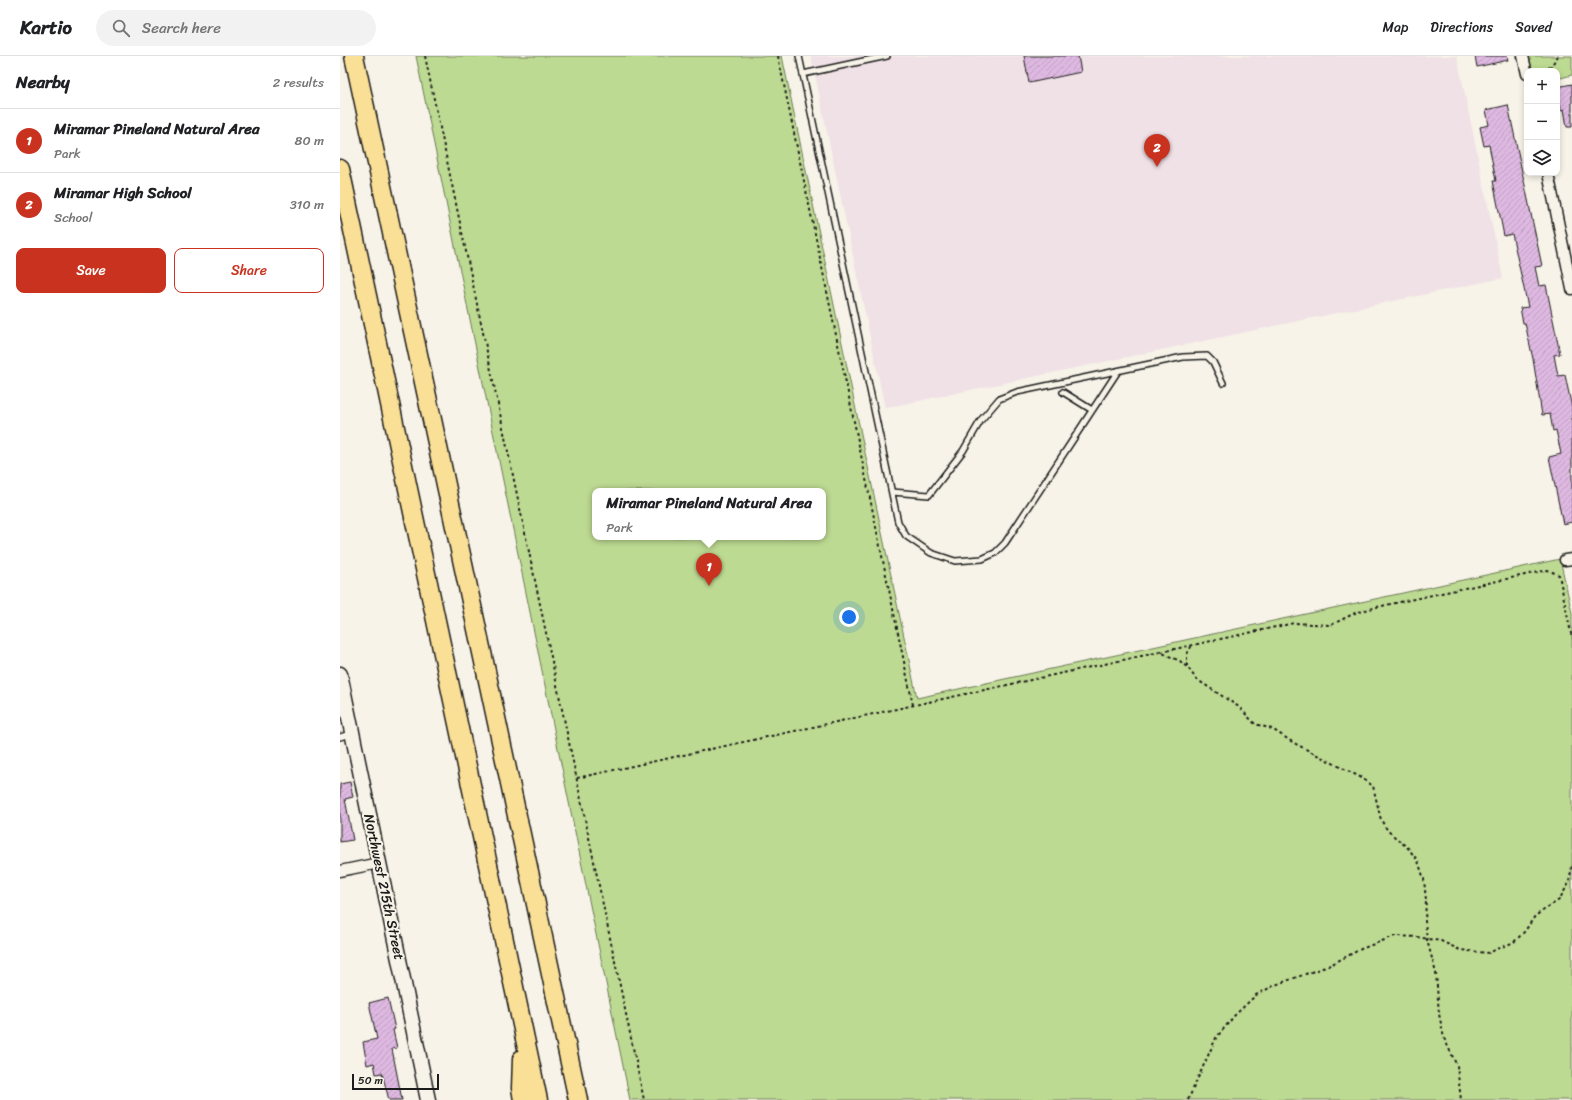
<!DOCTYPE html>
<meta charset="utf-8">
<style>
:root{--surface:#fff;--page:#f2f2f2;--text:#202124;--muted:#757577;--line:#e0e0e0;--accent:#c8321e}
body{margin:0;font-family:Sriracha,sans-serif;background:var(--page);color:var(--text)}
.controls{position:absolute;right:12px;top:12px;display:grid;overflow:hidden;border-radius:8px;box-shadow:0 2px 6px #0003}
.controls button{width:36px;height:36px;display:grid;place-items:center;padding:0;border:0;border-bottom:1px solid var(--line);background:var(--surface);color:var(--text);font:20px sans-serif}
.scale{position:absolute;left:12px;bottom:10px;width:87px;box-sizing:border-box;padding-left:4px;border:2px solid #1c1c1c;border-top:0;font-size:11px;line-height:14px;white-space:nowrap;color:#1c1c1c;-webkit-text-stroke:3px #f7f3e8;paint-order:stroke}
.you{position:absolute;left:509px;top:561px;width:14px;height:14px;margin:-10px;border:3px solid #fff;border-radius:50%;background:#1a73e8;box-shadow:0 0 0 6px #1a73e833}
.badge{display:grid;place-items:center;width:26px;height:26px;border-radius:50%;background:var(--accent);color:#fff;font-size:13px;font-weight:700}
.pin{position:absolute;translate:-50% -33px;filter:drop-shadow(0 1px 2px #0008)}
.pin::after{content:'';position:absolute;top:21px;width:14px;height:12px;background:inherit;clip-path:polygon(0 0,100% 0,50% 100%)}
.popup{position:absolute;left:252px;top:432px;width:234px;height:52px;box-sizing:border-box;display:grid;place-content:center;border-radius:8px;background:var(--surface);filter:drop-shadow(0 1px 3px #0005);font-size:13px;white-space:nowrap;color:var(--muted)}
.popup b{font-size:15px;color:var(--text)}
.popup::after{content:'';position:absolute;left:50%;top:100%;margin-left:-8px;border:8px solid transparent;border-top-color:var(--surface)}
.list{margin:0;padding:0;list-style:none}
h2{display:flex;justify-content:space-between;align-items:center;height:52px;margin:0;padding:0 16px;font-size:17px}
h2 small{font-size:13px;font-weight:400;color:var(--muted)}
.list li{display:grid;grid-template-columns:26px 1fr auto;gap:12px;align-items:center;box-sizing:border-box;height:64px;padding:0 16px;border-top:1px solid var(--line)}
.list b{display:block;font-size:15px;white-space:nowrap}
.list p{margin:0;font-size:13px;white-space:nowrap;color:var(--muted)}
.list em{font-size:13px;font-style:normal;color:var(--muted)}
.actions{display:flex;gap:8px;padding:12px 16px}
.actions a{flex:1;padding:9px 0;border:1px solid var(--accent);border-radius:8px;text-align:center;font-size:14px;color:var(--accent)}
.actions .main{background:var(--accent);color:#fff}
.icon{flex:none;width:22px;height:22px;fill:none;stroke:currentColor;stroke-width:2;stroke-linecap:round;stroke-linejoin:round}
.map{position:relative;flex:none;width:1232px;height:1044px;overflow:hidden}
header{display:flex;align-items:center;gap:24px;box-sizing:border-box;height:56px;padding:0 20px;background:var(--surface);border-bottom:1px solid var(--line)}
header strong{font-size:19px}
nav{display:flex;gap:22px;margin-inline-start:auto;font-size:14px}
.search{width:280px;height:36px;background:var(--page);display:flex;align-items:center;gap:10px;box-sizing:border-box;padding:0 14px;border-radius:22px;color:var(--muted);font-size:15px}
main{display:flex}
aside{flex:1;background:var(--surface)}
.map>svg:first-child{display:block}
.built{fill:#f0e1e6}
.park{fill:#bdda92;stroke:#6c7b57;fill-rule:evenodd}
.building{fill:url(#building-hatch);stroke:#1c1c1c}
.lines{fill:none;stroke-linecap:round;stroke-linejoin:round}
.lane-casing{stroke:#1c1c1c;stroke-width:8}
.street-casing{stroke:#1c1c1c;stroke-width:13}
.secondary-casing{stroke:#1c1c1c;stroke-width:17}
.highway-casing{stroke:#1c1c1c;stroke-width:21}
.path{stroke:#1c1c1c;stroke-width:2;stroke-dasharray:3 3;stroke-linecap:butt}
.lane{stroke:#f7f3e8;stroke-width:5}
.street{stroke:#f7f3e8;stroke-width:10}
.secondary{stroke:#f7f3e8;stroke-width:14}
.highway{stroke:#fadf96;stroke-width:18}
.labels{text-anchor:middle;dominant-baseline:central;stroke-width:4;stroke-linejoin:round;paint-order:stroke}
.street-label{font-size:14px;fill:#1c1c1c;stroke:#f7f3e8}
</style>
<header>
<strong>Kartio</strong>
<div class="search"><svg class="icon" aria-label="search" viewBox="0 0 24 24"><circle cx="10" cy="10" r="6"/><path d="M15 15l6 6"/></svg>Search here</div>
<nav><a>Map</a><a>Directions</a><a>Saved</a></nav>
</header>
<main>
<aside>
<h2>Nearby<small>2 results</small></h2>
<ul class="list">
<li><span class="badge">1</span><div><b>Miramar Pineland Natural Area</b><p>Park</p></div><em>80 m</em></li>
<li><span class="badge">2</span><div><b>Miramar High School</b><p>School</p></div><em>310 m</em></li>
</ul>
<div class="actions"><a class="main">Save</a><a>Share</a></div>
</aside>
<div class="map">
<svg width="1232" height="1044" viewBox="0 0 1232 1044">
<defs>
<pattern id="building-hatch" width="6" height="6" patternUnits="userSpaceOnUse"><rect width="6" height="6" fill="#deb8e1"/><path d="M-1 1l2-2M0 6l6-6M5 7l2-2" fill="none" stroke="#be9ec0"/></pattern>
</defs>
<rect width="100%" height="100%" fill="#f7f3e8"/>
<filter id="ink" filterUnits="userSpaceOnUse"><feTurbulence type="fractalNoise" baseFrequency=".025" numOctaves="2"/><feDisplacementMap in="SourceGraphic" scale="8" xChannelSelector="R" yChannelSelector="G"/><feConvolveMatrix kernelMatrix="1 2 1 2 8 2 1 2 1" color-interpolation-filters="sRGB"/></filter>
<g filter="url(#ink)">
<!-- built -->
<path class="built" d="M471,0H1117L1163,222L545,352Z"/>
<!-- park -->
<path class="park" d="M76,0H442L517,359L577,642L1220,503L1232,557V1044H290ZM255,435H483V481H255Z
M1189,0H1232V19L1217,23V15H1192Z"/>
<!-- building -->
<path class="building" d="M684,0H738L741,16L689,27Z
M1135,0H1167L1168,4L1137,11Z
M1232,28V71H1227L1224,53L1221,54L1217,31Z
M1168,49L1202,210L1195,211L1199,230L1206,229L1220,298L1214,299L1218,320L1225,319L1232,352V466L1223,468L1209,401L1221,398L1216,374L1213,375L1210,358L1202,359L1193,303L1185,267H1183L1180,252L1188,251L1183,228L1172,178L1164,180L1153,125H1156L1149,89L1144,90L1140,71L1149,69L1146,54Z
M10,726L13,741L5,743L13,784L0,786V728Z
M48,942L55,973L53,974L57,992L52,993L62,1044H49L42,1017L36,1018L34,1007L27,1009L23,986L37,983L29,947Z"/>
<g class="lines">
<!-- lane casing -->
<g class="lane-casing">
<path id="lane" d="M459,0L558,466L566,480L591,497L615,505L642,503L655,497L665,487L778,315
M463,18L547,0
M723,336L752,354
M552,436L589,439L623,395L641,364L659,343L677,336L843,301L867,300L873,306L883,327
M0,681L11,678"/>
</g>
<!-- street casing -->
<g class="street-casing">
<path id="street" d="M1183,0L1187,18
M1208,117L1232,233
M1225,504L1232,503
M0,815L39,807"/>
</g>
<!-- secondary casing -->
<g class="secondary-casing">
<path id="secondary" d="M0,618L88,1044"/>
</g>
<!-- highway casing -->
<g class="highway-casing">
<path id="highway" d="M14,0L238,1044
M0,113L198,1044
M182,1003L181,1032L183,1044"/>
</g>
<!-- path -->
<path class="path" d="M85,0L304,1044
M438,0L573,649
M1204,15L1211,10L1218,0
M821,596L954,567L991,569L1015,557L1037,551L1208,514L1219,519L1232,582
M847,610V598L852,589
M237,722L820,596L840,605L849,613L856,623L899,651L915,668L932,673L954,687L1020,721L1033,730L1041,764L1048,775L1068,792L1078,805L1084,823L1086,845L1085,865L1087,884L1096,917L1099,958L1104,982L1117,1010L1121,1044
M848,1044L876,982L895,959L916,939L935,929L988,910L1021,893L1055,880L1077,881L1101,885L1120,894L1148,897L1174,886L1185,875L1195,860L1219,844L1229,827L1232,809"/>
<!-- lane -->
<use href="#lane" class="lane"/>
<!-- street -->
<use href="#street" class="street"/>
<!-- secondary -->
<use href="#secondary" class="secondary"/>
<!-- highway -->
<use href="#highway" class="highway"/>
</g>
</g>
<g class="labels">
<!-- street labels -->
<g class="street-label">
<text transform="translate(44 831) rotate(78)">Northwest 215th Street</text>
</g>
</g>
</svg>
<div class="controls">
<button>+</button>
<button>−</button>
<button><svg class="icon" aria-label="layers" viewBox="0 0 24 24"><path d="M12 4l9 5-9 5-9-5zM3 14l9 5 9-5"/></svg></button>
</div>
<div class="scale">50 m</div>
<div class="you"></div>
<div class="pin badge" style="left:369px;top:530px">1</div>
<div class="popup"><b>Miramar Pineland Natural Area</b>Park</div>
<div class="pin badge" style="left:817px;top:111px">2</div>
</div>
</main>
